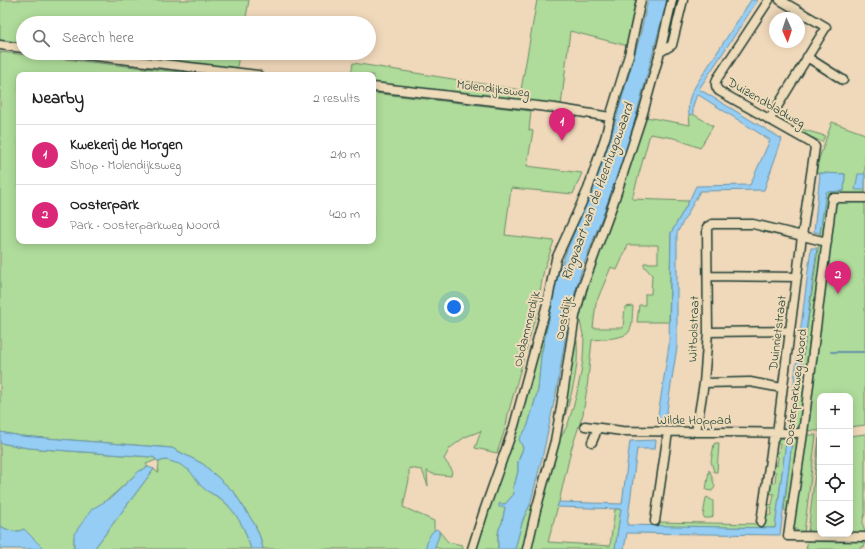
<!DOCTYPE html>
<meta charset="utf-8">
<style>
:root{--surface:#fff;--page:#f6f6f6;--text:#222;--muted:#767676;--line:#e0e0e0;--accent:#db2777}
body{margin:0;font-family:"Indie Flower",sans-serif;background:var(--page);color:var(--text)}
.controls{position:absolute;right:12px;bottom:12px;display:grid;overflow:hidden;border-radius:8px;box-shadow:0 2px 10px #0003}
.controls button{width:36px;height:36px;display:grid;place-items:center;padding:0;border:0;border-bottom:1px solid var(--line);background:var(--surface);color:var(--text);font:20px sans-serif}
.compass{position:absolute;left:769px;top:12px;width:36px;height:36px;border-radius:50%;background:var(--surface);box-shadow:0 2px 10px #0003;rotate:177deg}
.you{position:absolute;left:454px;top:307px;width:14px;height:14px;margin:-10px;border:3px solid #fff;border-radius:50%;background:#1a73e8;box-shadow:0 0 0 6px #1a73e833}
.badge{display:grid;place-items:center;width:26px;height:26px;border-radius:50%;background:var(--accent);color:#fff;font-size:13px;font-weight:700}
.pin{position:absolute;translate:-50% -33px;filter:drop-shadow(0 1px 2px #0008)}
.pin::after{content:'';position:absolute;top:21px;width:14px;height:12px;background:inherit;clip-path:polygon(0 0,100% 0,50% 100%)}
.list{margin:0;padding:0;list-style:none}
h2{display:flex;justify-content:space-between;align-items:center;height:52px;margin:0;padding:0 16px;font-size:17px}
h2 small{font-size:13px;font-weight:400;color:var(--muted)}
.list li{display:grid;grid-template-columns:26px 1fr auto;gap:12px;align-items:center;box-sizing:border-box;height:60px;padding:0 16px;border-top:1px solid var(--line)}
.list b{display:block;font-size:15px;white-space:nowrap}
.list p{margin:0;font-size:13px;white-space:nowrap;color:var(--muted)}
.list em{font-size:13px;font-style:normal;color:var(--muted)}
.icon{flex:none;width:22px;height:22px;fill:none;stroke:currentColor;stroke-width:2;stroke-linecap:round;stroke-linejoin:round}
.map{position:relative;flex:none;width:865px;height:549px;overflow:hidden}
.search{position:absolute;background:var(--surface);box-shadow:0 2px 10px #0003;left:16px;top:16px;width:360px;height:44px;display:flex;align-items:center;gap:10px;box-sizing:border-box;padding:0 14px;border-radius:22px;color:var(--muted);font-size:15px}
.panel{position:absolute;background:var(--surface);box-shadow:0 2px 10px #0003;left:16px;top:72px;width:360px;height:172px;border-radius:8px}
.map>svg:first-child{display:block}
.green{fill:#afdc9a;stroke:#678c67}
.water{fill:#95cdf4;stroke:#6693a7}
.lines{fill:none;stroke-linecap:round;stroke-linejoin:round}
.stream{stroke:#6693a7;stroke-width:2}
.minor-casing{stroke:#1f3d34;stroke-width:11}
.minor{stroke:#eedbb9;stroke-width:8}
.labels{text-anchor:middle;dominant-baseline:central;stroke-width:4;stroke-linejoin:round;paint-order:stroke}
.street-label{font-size:13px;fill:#1f3d34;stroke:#eedbb9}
.water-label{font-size:14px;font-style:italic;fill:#2b4b47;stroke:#eedbb9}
</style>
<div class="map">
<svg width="865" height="549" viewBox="0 0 865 549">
<rect width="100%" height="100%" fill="#f0d8ba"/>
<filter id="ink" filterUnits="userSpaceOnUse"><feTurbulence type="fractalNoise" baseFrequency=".025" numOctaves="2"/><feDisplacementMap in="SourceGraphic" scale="8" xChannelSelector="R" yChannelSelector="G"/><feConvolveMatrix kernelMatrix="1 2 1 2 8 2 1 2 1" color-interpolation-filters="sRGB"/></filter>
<g filter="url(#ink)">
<!-- green -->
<path class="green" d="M0,0H249L245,23H23V44L0,42Z
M537,0H639L628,46L570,31L561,106L373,84V75H351L353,63L521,90Z
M0,52L207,75H19V241H373V93L531,111L529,130L533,131L527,166L582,173L573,194L511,188L505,235L554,241L544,269L536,314L508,414L506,426L497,453L475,448L481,431L465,437L450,448L444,459L452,470L451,476L433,474L427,471L428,486L422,470L409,468V480L403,507L434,521V529L435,530L431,534L425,549H263L260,537L255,525L234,492L203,464L172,448L21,436L0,432Z
M106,53H239L237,68Z
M693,114L713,126L700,148L674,138L650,134L632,199L689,201L671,233L669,322H637L639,305H645V294H651L652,275L644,266V263H658V245H628L617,270L611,267L596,303L593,328H623L625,307L633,306C632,314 633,325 629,332C624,339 600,339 592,340L587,388L583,414L571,450L559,502L548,542L610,546L615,509H621L615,549H530L546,488L558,443L568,424L576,397L581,373L583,359L584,339L579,317L589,283L612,219L646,117L690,125L689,115Z
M832,122L865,134V425L850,427V396H820V431L793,430L826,191H844L845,174L816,173L819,159Z
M798,128L825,136L822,142L797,131Z
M549,318L541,356L538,390L528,425L520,441L523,448L518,462V471L515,483L513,487L514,494L505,504H499L505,507L502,523L499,529L498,535V549H476L501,469L513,442L527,394L539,350Z
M575,327C577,338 578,350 577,362C575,384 568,407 561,429Z
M865,434V514C863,519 862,524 864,529C865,534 865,528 865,534H850V436Z
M807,435H816L804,533H799L793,526Z
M780,436L787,437L788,438L798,439L789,512L784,510L792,442H786L775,528L653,526V522L765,524L766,515H771L772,508H767V504L772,505L774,494L769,493L770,483H775L776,472L772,471L773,465L777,466L778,457L774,456V452H779L780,443L776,442L778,438Z
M819,438L820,533H808Z
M0,443L28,448L151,457L155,458L156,460L146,464L148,467C131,475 120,491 105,501L74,537V549H44L24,529C15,534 8,530 0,526Z
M715,443H719L717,472H714L711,461L714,444Z
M164,460C173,461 183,464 189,470C195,475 198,482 203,487C208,492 215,495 221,499C237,511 246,531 251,549H94L154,469L158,473L159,462Z
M709,470L710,471L715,487L712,491L706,490Z
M707,497L713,501V516L711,518H705L703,516L706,498Z
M530,505L533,506L524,549H515C519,533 522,519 530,505Z
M439,531L448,542L462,545L464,549H441L434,547L439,536Z
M808,540H865V545H864V547H861L860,549H806Z"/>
<!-- water -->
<path class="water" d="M648,0H667L638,109L627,147L615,183L581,272L575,293L569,316L557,388L543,454L530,505L523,519L515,549H498V535L499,529L502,523L505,507H499V504H505L514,494L513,487L515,483L518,471V462L523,448L519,439C522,434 526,430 528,425L538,390L541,356L550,314L554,288L560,268L571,240L590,195L609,143L640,36Z
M751,0H758L699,89L782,139L764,190L700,191L677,233V347L665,423L657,422L669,345L671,233L689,201L696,186L750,185L770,140L697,94L693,106V114L689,115C687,102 690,95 696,85Z
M820,173L845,174L844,191L826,192L820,233L814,232Z
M858,174H865V190H855Z
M811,248H817L794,422L789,421Z
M0,432L21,436L172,448L203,464L234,492L255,525L260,537L263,549H251L244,529L236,515L227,504L220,498L207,491L201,486L189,470L179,464L166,460L161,461L159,462L156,460L155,458L151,457L28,448L0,443Z
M788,439L790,440V442H792L780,535L627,533L624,549H615L621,509L557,507L559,502L622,504L630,441L656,440L655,449H637L627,525L775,528L786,441L788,442Z
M148,467L154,469L94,549H74V534L92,509L111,498L139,471Z
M0,526C8,530 15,534 24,529L44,549H0Z
M437,529L439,531V536L434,549H425C428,542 429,531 437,529Z"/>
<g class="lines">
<!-- stream -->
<path class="stream" d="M831,352H865"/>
<!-- minor casing -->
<g class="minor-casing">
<path id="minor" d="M0,45L23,48
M660,52L672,45L683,0
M69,53L258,75
M807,57L843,80
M373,87L555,108L610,117
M769,120L826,27L780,0
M865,198H832L803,433L788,536L865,537
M708,276L797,277
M708,332L790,331
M704,383L750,382L782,388
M585,426L622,431L803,433
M696,432L704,383L708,332L707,227L712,224H753L827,242
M592,442L595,435L597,428
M655,521L668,432
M761,522L773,439L777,433L802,236L815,147L813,144L719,91C715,87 715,84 717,79L769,0
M472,549L484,511L514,426L547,304L556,259L588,189L606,135L610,117L629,55L641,0
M527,549L536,510L555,441L561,407L575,316L582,289L613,204L643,113L660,52L672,0"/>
</g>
<!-- minor -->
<use href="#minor" class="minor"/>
</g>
</g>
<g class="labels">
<!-- street labels -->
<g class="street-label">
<text transform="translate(493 89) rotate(7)">Molendijksweg</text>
<text transform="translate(766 103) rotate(30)">Duizendbladweg</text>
<text transform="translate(564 318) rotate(-78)">Oostdijk</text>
<text transform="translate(527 329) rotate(-76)">Obdammerdijk</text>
<text transform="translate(694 329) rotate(-88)">Witbolstraat</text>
<text transform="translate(778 333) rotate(-83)">Duinrietstraat</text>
<text transform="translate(796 387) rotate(-83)">Oosterparkweg Noord</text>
<text x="694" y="420">Wilde Hoppad</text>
</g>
<!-- water labels -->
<g class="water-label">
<text transform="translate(598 192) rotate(-70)">Ringvaart van de Heerhugowaard</text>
</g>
</g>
</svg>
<div class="controls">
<button>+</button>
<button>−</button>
<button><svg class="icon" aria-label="locate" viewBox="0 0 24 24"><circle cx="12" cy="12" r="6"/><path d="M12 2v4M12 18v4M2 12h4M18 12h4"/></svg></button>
<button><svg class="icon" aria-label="layers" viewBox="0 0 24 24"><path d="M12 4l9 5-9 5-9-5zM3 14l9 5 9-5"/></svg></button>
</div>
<svg class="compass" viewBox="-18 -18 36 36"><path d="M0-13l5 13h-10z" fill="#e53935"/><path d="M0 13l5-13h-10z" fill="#767676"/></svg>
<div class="you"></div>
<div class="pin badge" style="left:562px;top:141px">1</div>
<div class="pin badge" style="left:838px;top:294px">2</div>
<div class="search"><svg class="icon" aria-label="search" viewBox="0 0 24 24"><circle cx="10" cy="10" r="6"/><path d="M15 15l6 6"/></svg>Search here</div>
<section class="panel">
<h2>Nearby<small>2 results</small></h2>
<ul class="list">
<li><span class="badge">1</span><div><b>Kwekerij de Morgen</b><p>Shop · Molendijksweg</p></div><em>210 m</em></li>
<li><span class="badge">2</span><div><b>Oosterpark</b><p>Park · Oosterparkweg Noord</p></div><em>420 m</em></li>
</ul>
</section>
</div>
